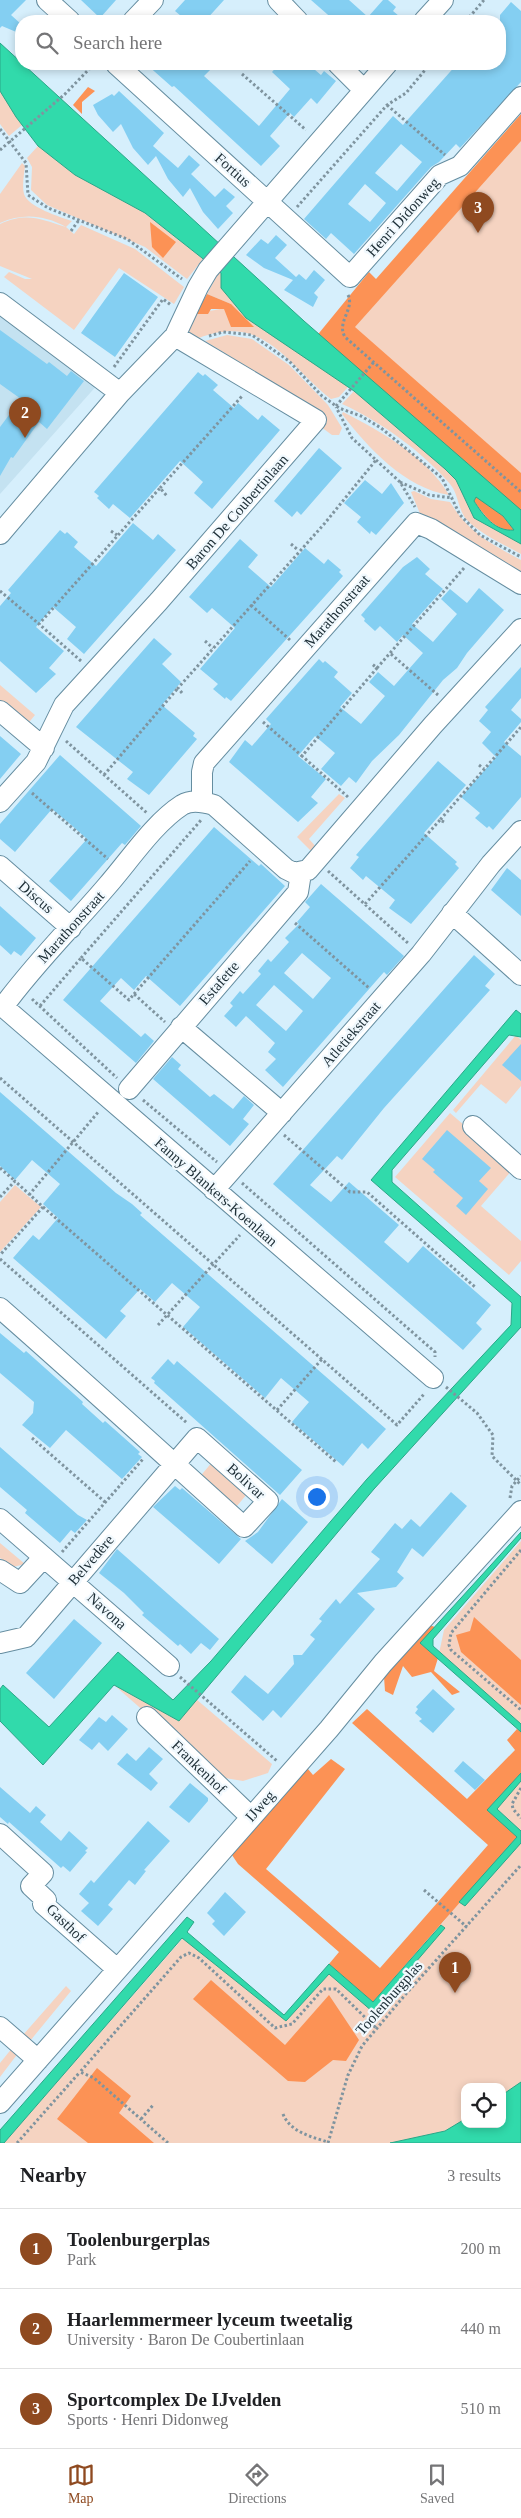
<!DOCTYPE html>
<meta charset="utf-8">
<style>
:root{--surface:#fff;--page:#f6f6f6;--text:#202124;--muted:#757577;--line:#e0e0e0;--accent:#8f4a20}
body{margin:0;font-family:"Times New Roman",serif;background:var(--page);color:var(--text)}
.controls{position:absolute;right:15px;bottom:15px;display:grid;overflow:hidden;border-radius:10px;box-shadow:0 2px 8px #0003}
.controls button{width:45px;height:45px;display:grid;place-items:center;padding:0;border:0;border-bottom:1px solid var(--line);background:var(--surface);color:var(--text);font:25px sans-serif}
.you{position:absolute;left:316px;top:1496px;width:18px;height:18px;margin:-12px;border:4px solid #fff;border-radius:50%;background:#1a73e8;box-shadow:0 0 0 8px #1a73e833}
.badge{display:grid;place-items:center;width:32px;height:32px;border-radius:50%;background:var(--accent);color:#fff;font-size:16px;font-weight:700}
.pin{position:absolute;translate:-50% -41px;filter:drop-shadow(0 1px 2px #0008)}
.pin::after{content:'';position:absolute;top:26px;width:18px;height:15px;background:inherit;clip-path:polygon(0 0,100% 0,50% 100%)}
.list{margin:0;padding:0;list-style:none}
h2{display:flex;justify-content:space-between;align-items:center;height:65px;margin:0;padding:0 20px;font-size:21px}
h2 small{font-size:16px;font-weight:400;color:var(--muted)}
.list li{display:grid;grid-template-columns:32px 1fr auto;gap:15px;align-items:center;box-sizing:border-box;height:80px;padding:0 20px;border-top:1px solid var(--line)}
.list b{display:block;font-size:19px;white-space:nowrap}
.list p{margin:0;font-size:16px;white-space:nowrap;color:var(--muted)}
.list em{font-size:16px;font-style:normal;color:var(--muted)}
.icon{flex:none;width:28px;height:28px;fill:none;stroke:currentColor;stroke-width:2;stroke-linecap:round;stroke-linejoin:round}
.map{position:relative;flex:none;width:521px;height:2143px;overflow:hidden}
.search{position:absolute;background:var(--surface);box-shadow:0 2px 8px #0003;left:15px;right:15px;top:15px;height:55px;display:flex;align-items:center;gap:12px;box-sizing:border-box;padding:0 18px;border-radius:20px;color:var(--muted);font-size:19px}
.sheet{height:305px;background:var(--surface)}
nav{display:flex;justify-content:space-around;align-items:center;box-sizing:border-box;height:70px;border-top:1px solid var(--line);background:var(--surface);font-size:14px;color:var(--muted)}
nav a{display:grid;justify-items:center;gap:2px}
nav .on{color:var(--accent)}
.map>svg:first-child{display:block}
.built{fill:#c4e2f1}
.green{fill:#f5d3c1;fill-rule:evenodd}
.forest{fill:#fc9255}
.water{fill:#31daab;stroke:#2ba688;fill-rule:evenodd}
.building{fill:#84cff2;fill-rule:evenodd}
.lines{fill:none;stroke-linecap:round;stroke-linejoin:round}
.minor-casing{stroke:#658da0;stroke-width:22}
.path{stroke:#7f949f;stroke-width:3;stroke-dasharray:2.5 2.5;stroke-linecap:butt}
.minor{stroke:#fff;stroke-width:20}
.labels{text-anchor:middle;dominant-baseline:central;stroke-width:4.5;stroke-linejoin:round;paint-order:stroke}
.street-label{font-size:15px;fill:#1d2e36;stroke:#f1f9fe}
</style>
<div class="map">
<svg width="521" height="2143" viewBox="0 0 521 2143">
<rect width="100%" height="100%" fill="#d6effc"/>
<!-- built -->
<path class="built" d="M0,311L99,383L0,494Z"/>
<!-- green -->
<path class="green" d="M0,90L22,125L9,136L0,124Z
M521,136V477L349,330Z
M38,146L75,175L145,213L203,259L187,279L145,247L47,205L31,190L32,167L27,158Z
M22,163L25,166C24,174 22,186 24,194C28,207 60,217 72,221L66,227L74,234L81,225L135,249L184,287L174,304L119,268L74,330L4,277L9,272L25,279H32L0,266V224C27,212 40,219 66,227C44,215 23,213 0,223V194Z
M219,272L324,369L348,387L339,397L331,399C286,364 265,313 199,338L188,332L196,314C207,310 221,311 231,304L207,294Z
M227,335L252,339L289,365L328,405L342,428L339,435H332L321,427V412L205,341Z
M354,391L445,469L456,480L474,518L521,544V554C503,544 480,534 466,519C458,509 458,493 450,484C423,452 380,421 342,404Z
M343,412C382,432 427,457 449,495C405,488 368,448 342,414Z
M414,491L431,499L450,502C469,533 490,543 521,560V574L421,516L411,492Z
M0,685L35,715L26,726L0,704Z
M339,794L345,798L309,839L318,849L313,853L297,837Z
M516,1035L521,1040V1086L506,1104L481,1084L456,1113L453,1110Z
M450,1113L514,1168L481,1206L521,1241V1261L509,1275L395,1177Z
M15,1185L41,1207L0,1252V1202Z
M213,1461L247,1494L232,1512L198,1479Z
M521,1541V1732L438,1658L444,1630Z
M0,1543L25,1564L13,1567L0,1558Z
M114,1685L179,1721L196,1699L272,1764L268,1773L243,1781L219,1777Z
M521,1773V1831L493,1805Z
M521,1843V2143H4L183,1938L286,2021L329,1974L373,2011L445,1928L441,1925L459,1902L465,1906ZM465,2087H502V2124H465Z
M66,1986L71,1991L30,2041L23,2035Z
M13,2047L19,2052L0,2077V2063Z"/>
<!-- forest -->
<path class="forest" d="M88,87L95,91L82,102V114L73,105Z
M521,114V141L355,327L521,473V518L315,338L369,272L376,279Z
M150,222L176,242L163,258L152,247Z
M207,294L231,304L254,327H231L224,309H211L208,314H196Z
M476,496L503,516L514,530C496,532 484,515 474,501Z
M474,1617L521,1660V1705L461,1652L456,1635L470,1631Z
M429,1625L435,1627L421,1644L438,1658L434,1671L460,1692L452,1695L431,1672L412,1677L403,1666L393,1695L385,1691L384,1677Z
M367,1709L467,1799L515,1750L507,1740L517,1729L521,1732V1773L488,1810L517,1837L373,2002L329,1964L339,1952L238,1864L230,1852L303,1763L313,1775L331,1759L345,1769L266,1869L380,1968L488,1845L352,1723Z
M211,1980L285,2045L329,1995L359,2040L346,2061L333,2060L305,2082L288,2081L193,1999Z
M97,2068L131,2096L119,2113L154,2143H88L57,2119Z"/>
<!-- water -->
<path class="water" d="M0,43L304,321L521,510V544L474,518L456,480L445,469L354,391L246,318L221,288V273L145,213L75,175L38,146L16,117L0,91ZM476,497L503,516L514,530C495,532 483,515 474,501Z
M516,1010L521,1014V1037L509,1035L392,1170V1182L521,1297V1327L374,1489L179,1721L114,1685L43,1765L0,1721V1689L3,1685L49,1727L118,1652L173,1700L211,1661L367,1479L511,1325L512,1303L371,1180Z
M521,1532V1538L433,1639V1646L521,1724V1732L420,1643Z
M521,1773V1781L497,1809L521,1831V1843L465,1906L459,1902L517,1837L487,1810Z
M187,1917L194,1922L187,1932L284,2015L329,1964L373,2002L441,1925L445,1928L373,2012L329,1974L286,2021L182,1938L4,2143H0V2130Z
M521,2082V2143H390L445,2131L465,2119V2124H502V2095Z"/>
<!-- building -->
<path class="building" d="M0,0H26L11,15L21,24V34L2,26L0,28Z
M81,0H116L100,18Z
M185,0H224L205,21H187L175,11Z
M311,0H349L368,17L383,0H388L396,7L393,11L405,21H335Z
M511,2L521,11V82L460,148L456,144L439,162L431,167L354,254L331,233L326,239L304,219L393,116L403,125L457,64H500V15ZM401,144L422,162L397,191L375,173ZM365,184L386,203L370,222L348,204Z
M146,64H216L204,76L259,126L290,89L272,72L279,64H308L321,75L324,71L336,81L317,104L311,98L294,117L290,113L270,136L280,146L261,166L174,86L172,87Z
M119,91L164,133L153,146L178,168L189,155L200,165L191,174L215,197L224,188L235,197L226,206L233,213L218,229L203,212L190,188L183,197L168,179L156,156L148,165L133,148L121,124L113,132L98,115L93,105L112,94L114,96Z
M276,235L287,245L275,258L296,277L299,274L306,280L314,270L325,280L314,293L318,297L313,307L284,290L293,280L264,268L246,255L261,239L268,244Z
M124,273L158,297L115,357L81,333Z
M0,330L47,364L49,362L67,376L71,371L84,381L47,429L39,422L13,458L11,457L0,476V427L21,399L0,384Z
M198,372L203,376L205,374L218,385L213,390L234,408L238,403L258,420L262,415L280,430L212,509L194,493L203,482L180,461L130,518L113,504L109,509L97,498L99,496L94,492Z
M319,448L342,468L301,515L297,511L292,517L274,501Z
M365,480L382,494L391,483L404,503L376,535L371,531L370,534L357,522L361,517L344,503Z
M133,523L153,540L158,534L176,550L84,654L67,639L76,627L53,607L36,627L64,651L49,668L56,674L36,693L0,661V606L11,593L8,590L60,530L65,534L67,532L78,542L74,547L96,566Z
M240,539L258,555L248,567L271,587L305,548L324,564L328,559L341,570L339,572L343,576L231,701L226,697L225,699L213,689L218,684L200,669L235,628L212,608L207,613L189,597Z
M417,557L430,569L425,574L443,589L412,624L433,642L457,614L441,599L450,589L467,603L479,588L504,610L467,653L457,668L443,680L399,735L372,761L356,783L349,777L341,786L321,769L335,753L315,736L298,756L326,779L311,797L318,803L298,822L229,762L245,740L252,746L271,724L266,719L319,659L323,663L325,661L338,672L334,677L352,693L340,707L361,724L385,696L369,682L378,672L394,686L423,653L403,635L397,642L380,626L375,631L364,621L365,619L361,615L403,567Z
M154,638L172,654L162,664L181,682L162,705L195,733L193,736L197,739L149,795L127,779L133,772L76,727Z
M521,667V698L511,710L521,719V722L504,742L521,756V797L493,830L489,826L487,828L475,818L480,813L461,797L496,757L482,743L491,732L479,721L488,710L485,707Z
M0,736L21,754L0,779Z
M60,755L141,826L125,845L122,843L71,901L49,881L87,839L70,824L52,809L15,852L0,839V824Z
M438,761L466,785L424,833L457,862L455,864L459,868L411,924L389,908L395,900L366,876L363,880L350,868L359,857L356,855Z
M214,827L259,866L261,864L285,886L180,1006L146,976L134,990L121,978L100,1001L141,1037L145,1033L154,1041L136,1063L63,1000Z
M507,868L521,880V916L491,890Z
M321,884L404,956L387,975L384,972L283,1087L265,1070L276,1059L268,1052L275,1043L246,1016L236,1027L224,1016L233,1006L230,1003L240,991L243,994L261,974L258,971L268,959L271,962L289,942L285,938L299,924L297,922L310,907L305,902ZM302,953L331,978L313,999L284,973ZM274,985L303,1011L286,1031L256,1005Z
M0,906L36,938L21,956L14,951L11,955L0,945Z
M474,955L495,974L485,986L490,990L384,1108L342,1160L337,1156L310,1185L331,1202L349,1182L399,1225L384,1242L408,1263L423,1246L491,1305L476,1323L482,1329L463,1350L273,1184Z
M521,1044V1081L502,1065Z
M172,1057L181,1065L178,1069L210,1097L214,1094L233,1109L244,1096L254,1105L243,1119L249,1124L230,1146L153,1079Z
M0,1092L116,1193L132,1204L142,1213L140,1215L386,1429L368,1449L362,1443L343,1466L292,1422L309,1402L281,1378L265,1398L183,1327L200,1307L172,1283L155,1302L140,1289L120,1311L126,1316L106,1339L13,1258L33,1235L39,1240L58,1218L43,1204L60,1184L32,1160L15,1180L0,1166Z
M447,1130L491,1168L479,1181L488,1189L466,1215L456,1206L463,1198L433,1172L435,1170L422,1159Z
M0,1333L24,1353L26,1351L83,1402L82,1404L103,1423L105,1421L140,1452L138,1454L142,1457L122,1479L66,1430L50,1448L22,1425L33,1413L34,1402L0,1373Z
M168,1359L174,1365L177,1361L302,1470L280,1495L154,1383L155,1381L151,1378Z
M0,1447L78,1515L87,1520L75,1533L71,1530L60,1543L25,1513L27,1510L0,1487Z
M175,1486L180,1490L182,1488L241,1539L219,1564L153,1507Z
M451,1492L467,1506L423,1557L412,1548L397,1572L404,1578L396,1587L357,1593L375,1609L281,1718L273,1710L263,1721L231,1692L245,1675L268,1694L294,1664L293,1655H302L315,1639L310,1635L322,1621L319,1619L336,1599L340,1604L380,1559L371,1552L395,1523L402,1529L411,1519L420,1527Z
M282,1499L308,1522L272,1564L245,1541L258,1532Z
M117,1549L219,1639L210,1650L201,1643L191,1654L180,1644L178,1646L142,1615L144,1613L124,1593L99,1573Z
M74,1619L102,1643L54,1699L26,1673Z
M433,1689L455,1709L433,1733L419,1721L422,1719L415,1713L418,1709L416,1707Z
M112,1715L128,1729L108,1751L99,1742L92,1750L79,1740L99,1717L106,1722Z
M149,1747L163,1759L149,1774L158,1783L151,1791L117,1764L127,1753L136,1761Z
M463,1761L485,1780L475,1790L454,1771Z
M190,1783L208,1798V1801L189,1823L169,1807Z
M0,1787L30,1813L36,1806L46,1815L40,1822L61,1841L69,1831L88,1848L85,1851L87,1852L70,1872L63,1866L61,1868L9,1822L8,1824L0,1817Z
M148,1821L170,1841L144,1870L146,1871L135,1885L129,1880L108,1905L113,1909L98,1926L81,1911L89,1903L79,1894L91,1880L94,1883Z
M225,1892L246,1912L224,1936L212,1924L215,1921L207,1913Z"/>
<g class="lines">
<!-- minor casing -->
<g class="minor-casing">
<path id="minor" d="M47,0L70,21
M278,0L298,21
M133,21L153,0
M424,21L443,0
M116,64L350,277L440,175L460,166L521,97
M338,64L364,90
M0,303L120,393
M0,534L120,393L175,336L198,287L208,270L387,64
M0,711L44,748
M202,801V772L204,763L416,523L431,529L521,584
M0,802L36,762L64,705L159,601L316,420L175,336
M0,866L71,928
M452,913L521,975
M0,1004L433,1378
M3,1007C34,964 73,926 107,886C129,861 154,823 182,805C192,799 204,802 214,805L286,869L294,873L308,870L433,725L521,629
M181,1027L282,1113
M129,1089L298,892L301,873
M473,1126L521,1169
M214,1190L421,954L491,864L521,831
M0,1308C82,1380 163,1454 244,1527L268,1501L197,1438L26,1637L0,1643
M0,1519L169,1666
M0,1570L20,1583L44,1557
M147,1717L251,1817
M0,1834L43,1873L31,1886L46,1900L43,1904L117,1969
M0,2027L38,2060
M0,2103L329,1729L383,1663L521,1511"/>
</g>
<!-- path -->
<path class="path" d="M466,21L484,0
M242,74L306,130
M387,105L445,155
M0,129L26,163L28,195L48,208L127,239L182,279
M0,150L65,94L94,64
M297,207L387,105L406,93L430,64
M71,231L79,220
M348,295C355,309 336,322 345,337L521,492
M209,336L223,332L252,335L289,361L322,396L339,408L361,416L381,428L442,478L460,515L480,535L521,557
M114,367L163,299L171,305
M336,406L374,362
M376,460L400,482L415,507
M400,482L429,495L453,498
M160,488L243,395
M111,531L117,535
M291,544L298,550
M0,591L39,624
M251,605L290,640
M205,641L213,648
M391,654L438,695
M81,661L39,624L160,488L167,496
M377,668L464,568
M182,693L178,688L325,523L376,460L352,438L336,407
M263,722L302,756
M66,741L147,813
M479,765L484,769
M104,775L178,688
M32,793L108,859
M348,797L302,756L377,668L372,664
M444,822L440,820L521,727
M328,871L409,944
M365,904L440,820
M295,923L369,988
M81,958L202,819
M134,994L250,861
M32,999L117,1078
M40,1006L81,958L129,1000L134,994L165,1022
M0,1078L397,1425L425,1393
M143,1100L217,1162
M284,1135L350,1192H367L475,1287
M0,1168L15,1181
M242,1183L435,1352V1357
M29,1195L99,1111
M0,1197L15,1181L43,1207L0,1255
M43,1207L336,1462
M0,1259L187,1423
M158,1325L240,1235
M446,1387L477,1413L493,1435L492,1456L521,1485
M277,1410L322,1359
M32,1438L105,1502
M510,1498L512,1486L521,1476
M521,1550L451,1633L449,1645L451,1650L521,1710
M62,1552L143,1459
M180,1677L277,1761
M521,1788L512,1804L513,1809L521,1818
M424,1890L467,1927
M283,2114C290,2132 312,2137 328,2142
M141,2119L154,2104
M17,2143L80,2072
M168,2143L94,2078L80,2072L181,1957L189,1953L199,1958L275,2028L292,2024L323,1989H336L376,2028
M328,2143L348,2075L362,2046L405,1995L521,1865"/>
<!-- minor -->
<use href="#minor" class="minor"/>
</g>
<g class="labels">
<!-- street labels -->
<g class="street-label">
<text transform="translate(233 170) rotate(42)">Fortius</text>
<text transform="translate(403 217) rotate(-48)">Henri Didonweg</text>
<text transform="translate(237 512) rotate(-49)">Baron De Coubertinlaan</text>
<text transform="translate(337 611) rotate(-49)">Marathonstraat</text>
<text transform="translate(36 897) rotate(41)">Discus</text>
<text transform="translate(71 927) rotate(-48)">Marathonstraat</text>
<text transform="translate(219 983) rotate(-49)">Estafette</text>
<text transform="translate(351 1034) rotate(-49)">Atletiekstraat</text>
<text transform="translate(216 1192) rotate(41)">Fanny Blankers-Koenlaan</text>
<text transform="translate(246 1481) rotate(42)">Bolivar</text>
<text transform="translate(91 1560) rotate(-49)">Belvedère</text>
<text transform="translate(107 1611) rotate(42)">Navona</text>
<text transform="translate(199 1767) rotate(44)">Frankenhof</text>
<text transform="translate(260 1806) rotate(-48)">IJweg</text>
<text transform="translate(66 1923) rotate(44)">Gasthof</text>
<text transform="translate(389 1998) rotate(-49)">Toolenburgplas</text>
</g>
</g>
</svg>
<div class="controls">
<button><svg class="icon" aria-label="locate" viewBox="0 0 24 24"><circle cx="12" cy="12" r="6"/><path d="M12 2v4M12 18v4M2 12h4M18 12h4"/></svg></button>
</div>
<div class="you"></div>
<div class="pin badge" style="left:455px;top:1993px">1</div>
<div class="pin badge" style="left:25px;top:438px">2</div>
<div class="pin badge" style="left:478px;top:233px">3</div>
<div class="search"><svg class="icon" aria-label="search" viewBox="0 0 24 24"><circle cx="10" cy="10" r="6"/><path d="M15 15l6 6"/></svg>Search here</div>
</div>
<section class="sheet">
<h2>Nearby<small>3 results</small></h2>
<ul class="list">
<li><span class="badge">1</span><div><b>Toolenburgerplas</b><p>Park</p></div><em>200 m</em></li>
<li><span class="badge">2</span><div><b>Haarlemmermeer lyceum tweetalig</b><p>University · Baron De Coubertinlaan</p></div><em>440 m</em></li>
<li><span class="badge">3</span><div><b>Sportcomplex De IJvelden</b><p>Sports · Henri Didonweg</p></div><em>510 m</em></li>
</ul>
</section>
<nav>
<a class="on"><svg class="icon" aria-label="map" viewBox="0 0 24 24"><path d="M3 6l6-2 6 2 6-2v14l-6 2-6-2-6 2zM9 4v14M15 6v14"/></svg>Map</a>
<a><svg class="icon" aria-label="directions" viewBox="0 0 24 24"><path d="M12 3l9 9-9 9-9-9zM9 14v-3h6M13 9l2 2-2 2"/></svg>Directions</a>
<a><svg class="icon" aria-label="saved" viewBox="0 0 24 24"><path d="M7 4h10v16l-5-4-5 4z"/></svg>Saved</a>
</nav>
